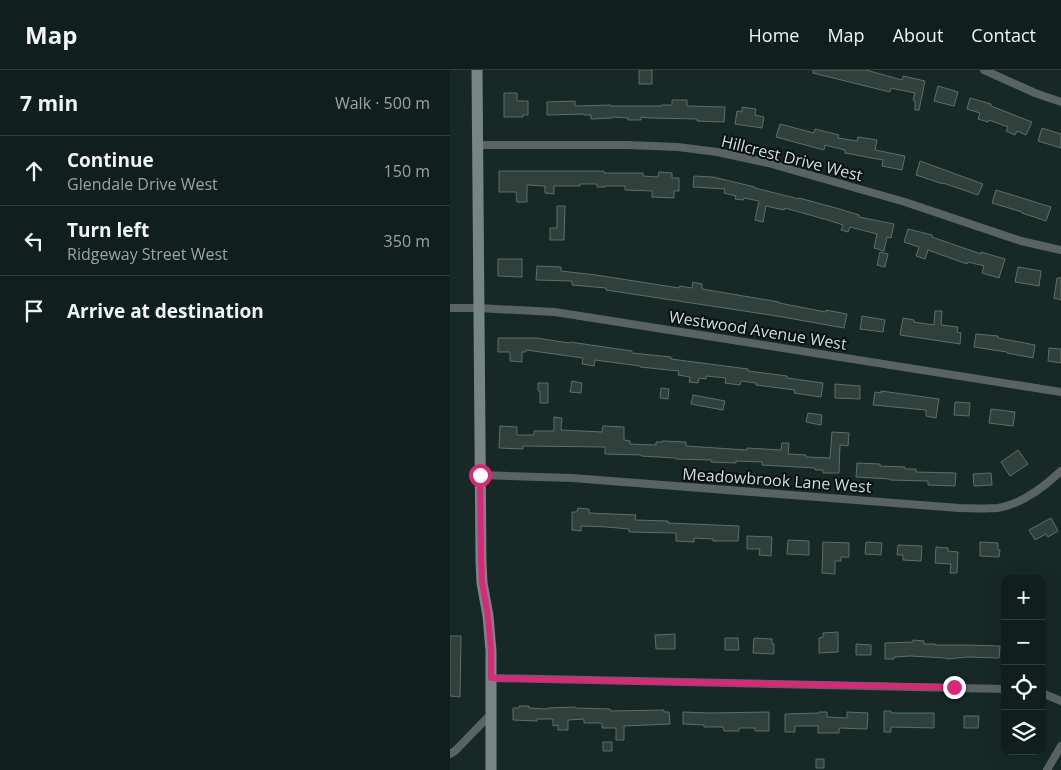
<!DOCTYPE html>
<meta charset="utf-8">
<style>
:root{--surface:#101f1d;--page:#1e2c2a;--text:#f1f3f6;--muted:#9ca2a4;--line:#303d3b}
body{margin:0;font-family:"Open Sans",sans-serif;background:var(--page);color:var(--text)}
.controls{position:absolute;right:15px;bottom:15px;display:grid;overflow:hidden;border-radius:10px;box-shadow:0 5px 20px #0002}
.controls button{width:45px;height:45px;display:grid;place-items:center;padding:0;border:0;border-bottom:1px solid var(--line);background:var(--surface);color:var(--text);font:25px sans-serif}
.stop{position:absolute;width:15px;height:15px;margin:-11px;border:4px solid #db2777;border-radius:50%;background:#fff}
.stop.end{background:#db2777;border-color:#fff;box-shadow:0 1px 5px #0008}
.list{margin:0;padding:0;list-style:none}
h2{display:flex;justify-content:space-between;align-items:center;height:65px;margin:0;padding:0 20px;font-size:21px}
h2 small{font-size:16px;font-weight:400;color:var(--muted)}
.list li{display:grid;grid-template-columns:32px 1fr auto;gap:15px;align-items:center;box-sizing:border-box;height:70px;padding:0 20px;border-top:1px solid var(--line)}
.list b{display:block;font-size:19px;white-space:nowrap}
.list p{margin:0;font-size:16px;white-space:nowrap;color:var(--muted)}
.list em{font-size:16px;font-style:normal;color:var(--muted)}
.icon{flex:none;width:28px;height:28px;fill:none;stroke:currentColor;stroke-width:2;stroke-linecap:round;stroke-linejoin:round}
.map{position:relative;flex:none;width:611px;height:700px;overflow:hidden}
header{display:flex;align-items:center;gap:30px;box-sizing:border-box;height:70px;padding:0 25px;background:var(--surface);border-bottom:1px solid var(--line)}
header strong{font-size:24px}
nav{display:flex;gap:28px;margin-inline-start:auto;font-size:18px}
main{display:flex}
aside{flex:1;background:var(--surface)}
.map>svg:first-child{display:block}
.building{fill:#30413b;stroke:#5d6f68}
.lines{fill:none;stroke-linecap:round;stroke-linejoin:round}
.street{stroke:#5a6364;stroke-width:8}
.secondary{stroke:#778587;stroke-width:11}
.route{stroke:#db2777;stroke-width:6}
.labels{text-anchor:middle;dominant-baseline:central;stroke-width:4;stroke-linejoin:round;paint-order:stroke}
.street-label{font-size:16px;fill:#d4dfde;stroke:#08100f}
</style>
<header>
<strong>Map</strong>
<nav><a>Home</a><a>Map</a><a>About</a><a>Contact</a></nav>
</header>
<main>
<aside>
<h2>7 min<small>Walk · 500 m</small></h2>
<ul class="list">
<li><svg class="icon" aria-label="ahead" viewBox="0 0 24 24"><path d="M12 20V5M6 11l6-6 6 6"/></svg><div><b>Continue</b><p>Glendale Drive West</p></div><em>150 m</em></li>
<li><svg class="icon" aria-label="left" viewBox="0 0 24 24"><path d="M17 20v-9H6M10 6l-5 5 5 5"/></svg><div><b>Turn left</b><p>Ridgeway Street West</p></div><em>350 m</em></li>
<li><svg class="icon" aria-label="arrive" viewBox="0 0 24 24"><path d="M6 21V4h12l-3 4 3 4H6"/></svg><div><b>Arrive at destination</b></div></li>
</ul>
</aside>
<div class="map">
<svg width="611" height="700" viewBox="0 0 611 700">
<rect width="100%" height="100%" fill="#162927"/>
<!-- building -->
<path class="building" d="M189,0H202V14H189Z
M363,0H416L452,10L453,6L475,11L469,40H465V31L463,30L465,23L441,18L440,22L363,3Z
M488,16L508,22L504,36L484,31Z
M54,23H67V31H78V45H73V47H54Z
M520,28L541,34V36L582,52L576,65L567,61L565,65L556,61L558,57L539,50L538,52L528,49L530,43L517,39Z
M222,30H237V36L275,37L274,52L247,51V49L200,48L191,47V50H178V48L162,47V48L141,49V45H134V44L97,45V32L125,31V36L161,35V36H211V35H222Z
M292,37L306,39L305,45L314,47L312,58L285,54L287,41L292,42Z
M330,54L364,63L365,59L389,65L388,68L407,71L408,67L427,70L425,80L455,86L452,100L432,96L433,90L395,83V80L375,75L374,80L326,67Z
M592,58L611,64V78L588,71Z
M470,91L533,114L528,125L493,113V114L466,105Z
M49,101H154V103H193V106L208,107L209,102L222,103V108H229V121H224V128L202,127V121L175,120V116H155V117H147V114H130V116H104V124L95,123V116L77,115V132H67L66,122H49Z
M244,106L263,107L305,117V118L349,129V128L386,138L409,145V147L444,154L441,168L437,167L434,181L424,178L427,164L400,157L398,162L391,160L393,155L381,151L335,138L334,140L316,136L313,152L305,150L309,131L294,128L293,130L285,129L286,126L274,123L275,119L243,117Z
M546,120L601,137L596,151L572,143V142L542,133Z
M107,136H115L114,170H100V158H107Z
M458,159L482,165V167L531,184V182L555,189L549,208L532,203L534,196L518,192L517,194L478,180L475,189L466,186L469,177L454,172Z
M430,182L438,184L435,197L427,195Z
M48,189H72V207L48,206Z
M87,196L111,197V201L146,205L229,218L230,216L242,218L243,212L252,214V219L329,232V233L376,242V240L397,244L394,258L327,246L156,220V218L122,215V211L86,210Z
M568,197L591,201L589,216L565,212Z
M607,208H611V230L604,228Z
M485,241H492L491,255L508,257L507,262L511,263L510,274L450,265L453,248L464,250V252L484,255Z
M412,246L435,250L433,262L410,259Z
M526,264L548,266V268L585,275L583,288L557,283V282L524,277Z
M48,268H87L119,273L120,272L182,281V283L221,287V289L298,299V301L337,306V308L373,313L371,327L344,323L345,320L306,315V313L291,311L290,315L275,313L276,308L256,306V309L249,308L248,313L239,312L240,307L228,305L229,301L190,297V296L145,290L144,296L132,294L133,288L76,280V282H72V292L60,291V282H48Z
M599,278L611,279V293L598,291Z
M122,311L132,313L131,323L120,322Z
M88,313H98V333H90V321H88Z
M385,314L410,316V329L385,328Z
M211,318L219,319L218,329L210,328Z
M431,321L489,329L486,348L476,346V340L423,335L425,322L431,323Z
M243,325L275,331L273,340L241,334Z
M505,332L520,333L519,346L504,345Z
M541,339L565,342L563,356L539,353Z
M358,343L372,345L371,355L356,352Z
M104,347L112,348L111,360L152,362L153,356L174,357V370L180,371V374L206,375V372H212V371L236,372V376L297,380V378L331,380L332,373H339L338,384L356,385V387L380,388L382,362L399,363L398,376L390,375L389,403H373V400H365V398L312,395V392L286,391V393L261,392V390L226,389V388L191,386V385L155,384V377L73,376V379L49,378L50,356L67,357V365H84V361H104Z
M568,380L578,394L560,406L551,392Z
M407,393L430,394V396L455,397V399H466V402L506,403L505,416L478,415V411L440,410V409L406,407Z
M541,403L542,415L524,416L523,404Z
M128,438L139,439V443L186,445L185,450L218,451V453L289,456L288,471H263V469L244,468V472L226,471V463L179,462V459L157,457L131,456V461L122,460V442H127Z
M601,448L608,461L598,467L596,464L585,470L579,460Z
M297,466L322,467L321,486L309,485L310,479H297Z
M338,470L359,471V485L337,484Z
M373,472L399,473V487H391V491H385V504L372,503Z
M416,472L432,473L431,485L415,484Z
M530,472L548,473V480H550L549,487L530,486Z
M448,475L472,476L471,491L453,490V485H447Z
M486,477L498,478V481L508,482L507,503H500L501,494L485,493Z
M388,562V582L369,583V568L373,567V563Z
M225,564V579H206L205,565Z
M0,566H11L10,627L0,626Z
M275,568H288L289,580H275Z
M304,568L322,569V574H324V584L303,583Z
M463,570L474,571V574H485V575H515L550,576L549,588L518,587L496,589V588L460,586L444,587V589H435V573L463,572Z
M406,574L421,575V585H406Z
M69,636H79V638L98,639V638L125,637V638L160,639V641L214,640V642H219L220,654L174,656V670H166V658H152V653H134V649L118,650V660H108V655L103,656V649H87V651L63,650V638H69Z
M434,641H441V643H484V658L441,657V662H434Z
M233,642L260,643L319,642V661H305V658H289V661H274L273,657H254V655L233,654Z
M369,642H377V647L397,648V642L418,643L417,659L389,658V663H368V656H345V662H335V644L369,643Z
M514,646H529L528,658H514Z
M153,672H162V681H153Z
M366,689H374V698H366Z"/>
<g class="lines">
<!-- street -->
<path class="street" d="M534,0L585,23L611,32
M28,75H177L228,77L267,82L318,93L455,132L571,171L611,180
M0,238H28L105,242L611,322
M30,405L122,408L509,438C521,438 535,439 548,438C572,434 593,418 611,401
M41,608L555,619
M592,623L611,631
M0,684L5,681L40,645
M597,700L611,676"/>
<!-- secondary -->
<path class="secondary" d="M27,0L31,491L32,513L38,546L41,581V700"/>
</g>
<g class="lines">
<!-- route -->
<path class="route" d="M30,405L31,491L32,512L38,546L41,581V608L504,617"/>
</g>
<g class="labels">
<!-- street labels -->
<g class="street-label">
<text transform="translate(342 88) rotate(14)">Hillcrest Drive West</text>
<text transform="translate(308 260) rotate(9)">Westwood Avenue West</text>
<text transform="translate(327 410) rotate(4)">Meadowbrook Lane West</text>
</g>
</g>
</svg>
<div class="controls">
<button>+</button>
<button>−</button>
<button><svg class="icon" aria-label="locate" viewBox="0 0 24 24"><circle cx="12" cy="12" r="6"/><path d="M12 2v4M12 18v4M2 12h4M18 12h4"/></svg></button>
<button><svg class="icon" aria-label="layers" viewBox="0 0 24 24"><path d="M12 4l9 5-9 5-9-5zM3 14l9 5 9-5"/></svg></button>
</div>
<div class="stop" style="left:30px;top:405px"></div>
<div class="stop end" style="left:504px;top:617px"></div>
</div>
</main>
